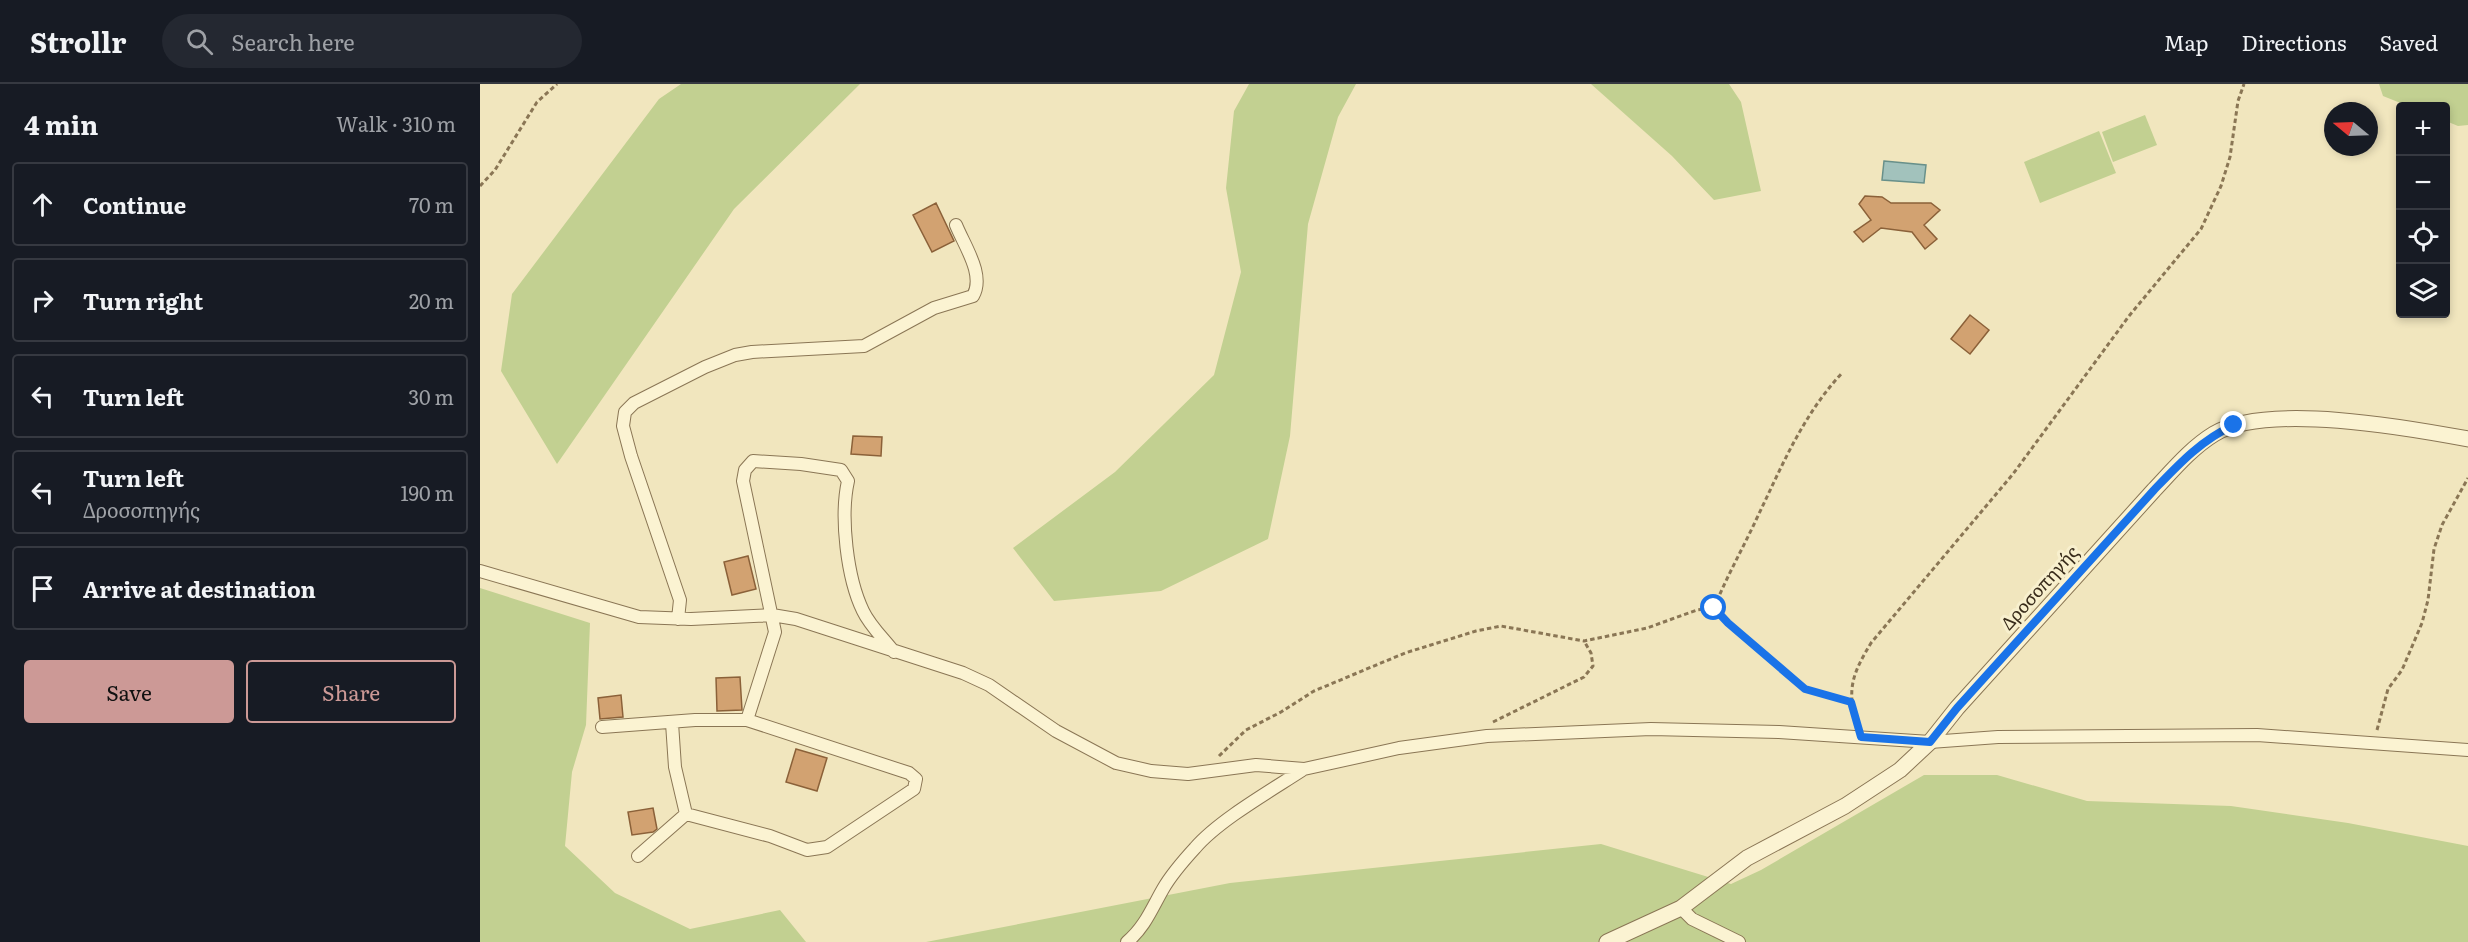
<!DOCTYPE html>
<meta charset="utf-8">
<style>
:root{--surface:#171b24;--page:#242831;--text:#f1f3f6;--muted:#9ea1a6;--line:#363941;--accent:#cc9996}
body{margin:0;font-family:Literata,serif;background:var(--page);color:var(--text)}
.controls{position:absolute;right:18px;top:18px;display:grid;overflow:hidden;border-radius:6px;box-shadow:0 3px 9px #0003}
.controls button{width:54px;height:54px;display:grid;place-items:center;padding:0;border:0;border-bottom:2px solid var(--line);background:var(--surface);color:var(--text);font:30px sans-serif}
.compass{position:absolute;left:1844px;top:18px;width:54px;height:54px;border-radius:50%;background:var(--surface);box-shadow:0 3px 9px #0003;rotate:289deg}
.stop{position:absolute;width:18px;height:18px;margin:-14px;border:4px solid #1a73e8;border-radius:50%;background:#fff}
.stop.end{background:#1a73e8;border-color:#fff;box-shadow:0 2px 6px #0008}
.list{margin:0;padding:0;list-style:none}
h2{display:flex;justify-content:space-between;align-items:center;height:78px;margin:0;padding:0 24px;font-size:26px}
h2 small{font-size:20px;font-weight:400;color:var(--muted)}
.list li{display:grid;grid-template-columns:39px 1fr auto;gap:18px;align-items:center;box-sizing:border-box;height:84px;margin:0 12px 12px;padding:0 12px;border:2px solid var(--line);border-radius:6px}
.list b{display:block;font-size:22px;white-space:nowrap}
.list p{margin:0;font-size:20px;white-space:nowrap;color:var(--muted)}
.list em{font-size:20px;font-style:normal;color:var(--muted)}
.actions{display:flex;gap:12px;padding:18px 24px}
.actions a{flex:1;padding:14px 0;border:2px solid var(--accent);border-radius:6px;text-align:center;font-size:21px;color:var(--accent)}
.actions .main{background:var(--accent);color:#111}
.icon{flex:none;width:33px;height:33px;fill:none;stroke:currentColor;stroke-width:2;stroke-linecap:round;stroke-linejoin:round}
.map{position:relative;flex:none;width:1988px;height:858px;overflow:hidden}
header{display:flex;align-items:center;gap:36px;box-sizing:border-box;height:84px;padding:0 30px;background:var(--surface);border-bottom:2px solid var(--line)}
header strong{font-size:28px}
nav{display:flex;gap:33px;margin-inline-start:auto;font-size:21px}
.search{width:420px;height:54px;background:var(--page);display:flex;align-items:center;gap:15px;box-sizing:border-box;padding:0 21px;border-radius:33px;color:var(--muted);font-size:22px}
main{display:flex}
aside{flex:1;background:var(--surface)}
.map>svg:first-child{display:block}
.green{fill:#c2d091}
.water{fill:#a2c2bc;stroke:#68908a;stroke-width:1.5}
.building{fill:#d2a271;stroke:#8b6139;stroke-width:1.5}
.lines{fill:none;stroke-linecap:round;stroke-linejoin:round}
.minor-casing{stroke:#8a7655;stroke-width:14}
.tertiary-casing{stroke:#8a7655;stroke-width:17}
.path{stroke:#8a7655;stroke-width:3;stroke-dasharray:4.5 3;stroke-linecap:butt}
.minor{stroke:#fbf3d2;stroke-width:12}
.tertiary{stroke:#fbf3d2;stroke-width:15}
.route{stroke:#1a73e8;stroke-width:8}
.labels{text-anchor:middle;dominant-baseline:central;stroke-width:6;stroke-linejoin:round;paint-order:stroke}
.street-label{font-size:18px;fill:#392c1b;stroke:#f8f0ce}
</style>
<header>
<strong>Strollr</strong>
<div class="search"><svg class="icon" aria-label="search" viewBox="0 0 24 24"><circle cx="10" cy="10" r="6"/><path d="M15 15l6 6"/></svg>Search here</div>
<nav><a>Map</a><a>Directions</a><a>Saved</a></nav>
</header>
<main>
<aside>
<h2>4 min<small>Walk · 310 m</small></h2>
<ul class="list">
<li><svg class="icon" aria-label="ahead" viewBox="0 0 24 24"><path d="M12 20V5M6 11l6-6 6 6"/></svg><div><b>Continue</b></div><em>70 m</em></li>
<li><svg class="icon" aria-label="right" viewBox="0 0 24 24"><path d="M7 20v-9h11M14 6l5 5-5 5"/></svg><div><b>Turn right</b></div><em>20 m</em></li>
<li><svg class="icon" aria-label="left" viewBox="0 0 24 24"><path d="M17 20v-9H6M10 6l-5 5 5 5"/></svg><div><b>Turn left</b></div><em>30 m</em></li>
<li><svg class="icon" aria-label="left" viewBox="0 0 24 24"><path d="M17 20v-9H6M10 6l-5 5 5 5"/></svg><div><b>Turn left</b><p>Δροσοπηγής</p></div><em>190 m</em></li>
<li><svg class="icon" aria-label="arrive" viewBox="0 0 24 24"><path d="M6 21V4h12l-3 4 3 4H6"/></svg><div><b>Arrive at destination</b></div></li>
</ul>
<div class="actions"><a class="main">Save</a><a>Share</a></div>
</aside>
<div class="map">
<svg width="1988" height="858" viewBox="0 0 1988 858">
<rect width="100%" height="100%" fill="#f1e6be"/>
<!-- green -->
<path class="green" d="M201,0H380L254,125L77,380L21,287L32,210L179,15Z
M769,0H876L858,33L828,140L810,352L788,455L681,507L574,517L533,464L635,388L734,291L761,188L746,104L754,27Z
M1111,0H1249L1261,18L1281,107L1234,116L1192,72Z
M1899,0H1988V41L1978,42L1966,37V22H1928L1903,12Z
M1665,31L1677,61L1633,78L1622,48Z
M1619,47L1636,89L1560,119L1544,78Z
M0,504L110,539L106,641L92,688L85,762L135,809L210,845L300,826L326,858H0Z
M1444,691H1517L1607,717L1751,722L1868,739L1988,762V858H446L750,799L1121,760L1251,800L1281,786Z"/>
<!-- water -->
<path class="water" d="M1404,77L1446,81L1444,99L1402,96Z"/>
<!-- building -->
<path class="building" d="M1385,112L1402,113L1411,119H1451L1460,126L1444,141L1457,155L1445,165L1432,148L1401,144L1383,158L1374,148L1391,136L1379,120Z
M456,119L474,157L452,168L433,131Z
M1490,231L1509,246L1490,270L1471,255Z
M373,352L402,353L401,372L371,370Z
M268,472L276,505L252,511L244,478Z
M260,593L262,626L237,627L236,594Z
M141,611L143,633L120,635L118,614Z
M316,665L347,674L337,707L306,698Z
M173,724L177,745L173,748L152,751L148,728Z"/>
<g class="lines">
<!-- minor casing -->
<g class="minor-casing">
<path id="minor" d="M0,487L159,533L211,535L292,531L316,535L483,589L509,601L576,647L636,679L671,687L708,690L776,681L824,685L919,664L1007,652L1171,645L1299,648L1450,658L1518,653L1777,651L1988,666
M198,535L200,516L151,372L143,342L145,328L154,319L225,283L255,271L272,268L384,262L454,224L493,212C505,191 485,163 476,141
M267,636L295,548L263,397L265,386L273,377L321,380L361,386L368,397C360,433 367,494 383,527C390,542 404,555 414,568
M122,643L215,636H267L429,689L436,695L434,705L347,763L327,766L290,752L206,730
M158,772L206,730L195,683L192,639
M1201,824L1212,835L1259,858
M647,858C665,843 672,824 683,805C691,791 704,776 715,764C739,736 792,706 824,685"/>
</g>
<!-- tertiary casing -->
<g class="tertiary-casing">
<path id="tertiary" d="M1127,858L1201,824L1267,774L1365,722L1420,686L1450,658L1477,624L1674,406C1692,387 1711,364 1734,350C1786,318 1929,344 1988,355"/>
</g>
<!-- path -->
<path class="path" d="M0,102L15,86L57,18L77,0
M1234,524C1246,494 1262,466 1276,436C1301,384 1322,332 1362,289
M1013,638L1104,593L1113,582L1111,569L1104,557
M1377,640C1366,605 1373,589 1391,559L1533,390L1649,232L1721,145L1741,102L1750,73L1758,17L1764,0
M1897,646L1908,605L1922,586L1942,539L1948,516L1954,465L1962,441L1988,394
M739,672L766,646L801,628L834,607L925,569L996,547L1021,542L1104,557L1167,544L1217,526L1234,524L1248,539L1325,605L1371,618"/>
<!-- minor -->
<use href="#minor" class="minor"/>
<!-- tertiary -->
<use href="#tertiary" class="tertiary"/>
</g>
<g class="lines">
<!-- route -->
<path class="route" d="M1234,524L1248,539L1325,605L1371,618L1381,653L1450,658L1477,624L1674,406C1698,381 1721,356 1754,341"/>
</g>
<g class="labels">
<!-- street labels -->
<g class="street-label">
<text transform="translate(1559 503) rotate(-48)">Δροσοπηγής</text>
</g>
</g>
</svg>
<div class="controls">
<button>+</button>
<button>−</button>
<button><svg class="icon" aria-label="locate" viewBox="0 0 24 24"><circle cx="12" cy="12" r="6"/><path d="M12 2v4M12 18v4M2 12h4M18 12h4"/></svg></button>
<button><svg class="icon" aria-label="layers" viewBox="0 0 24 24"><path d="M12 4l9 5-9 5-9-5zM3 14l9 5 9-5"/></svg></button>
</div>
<svg class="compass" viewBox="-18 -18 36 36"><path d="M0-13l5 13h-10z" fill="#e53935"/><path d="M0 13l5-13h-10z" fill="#9ea1a6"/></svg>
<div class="stop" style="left:1234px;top:524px"></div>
<div class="stop end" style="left:1754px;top:341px"></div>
</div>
</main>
